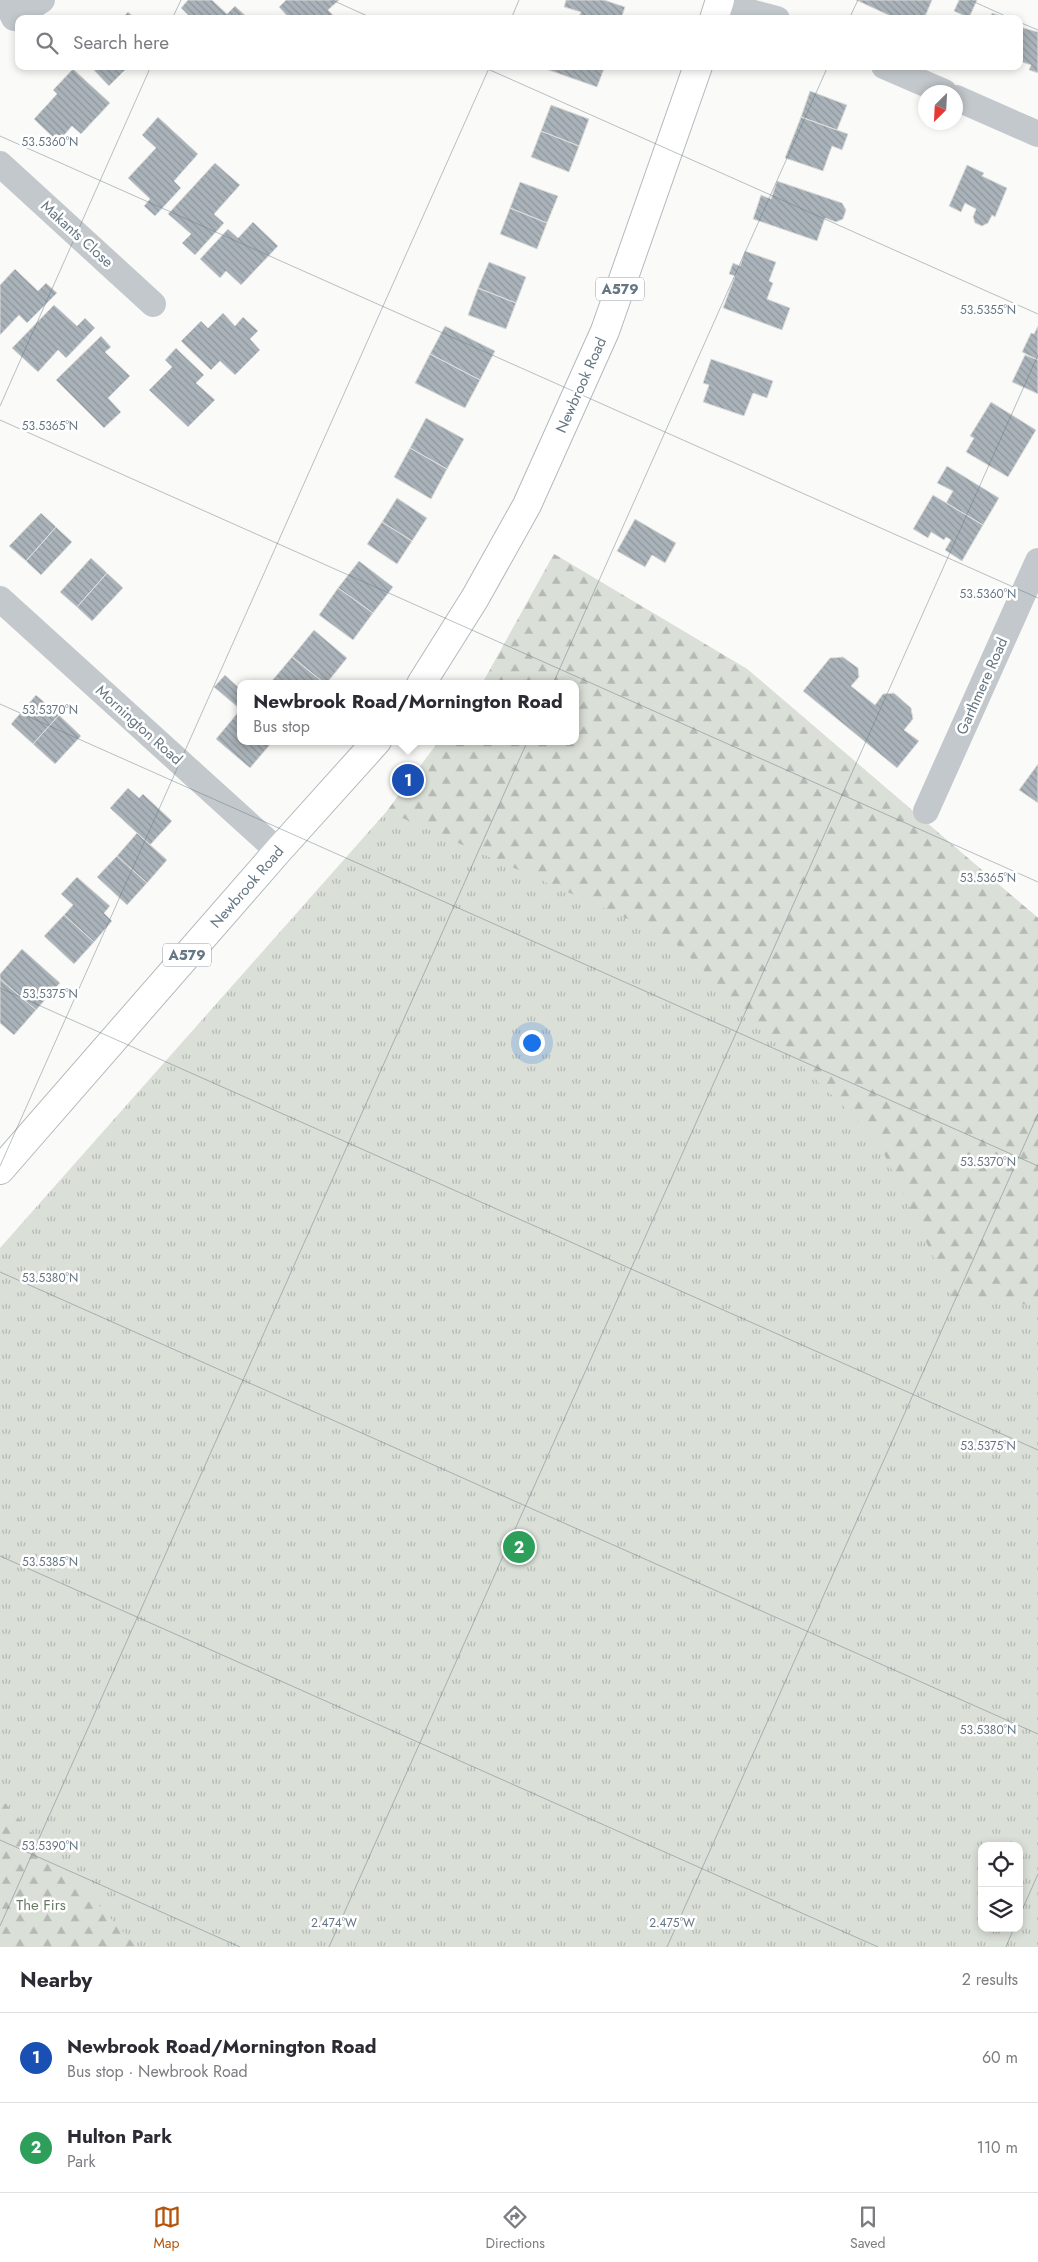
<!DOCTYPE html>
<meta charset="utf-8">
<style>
:root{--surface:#fff;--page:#f7f7f7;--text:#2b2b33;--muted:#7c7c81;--line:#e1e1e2;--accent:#b45309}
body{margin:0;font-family:Jost,sans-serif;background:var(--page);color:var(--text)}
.controls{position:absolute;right:15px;bottom:15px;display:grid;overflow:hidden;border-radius:10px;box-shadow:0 2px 8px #0003}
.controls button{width:45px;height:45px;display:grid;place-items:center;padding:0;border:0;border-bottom:1px solid var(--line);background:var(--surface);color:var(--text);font:25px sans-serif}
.compass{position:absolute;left:918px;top:85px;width:45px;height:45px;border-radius:50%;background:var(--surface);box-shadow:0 2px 8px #0003;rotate:204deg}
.you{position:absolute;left:531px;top:1042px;width:18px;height:18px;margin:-12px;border:4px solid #fff;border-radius:50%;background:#1a73e8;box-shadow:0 0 0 8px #1a73e833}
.badge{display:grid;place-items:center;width:32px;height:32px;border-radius:50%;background:var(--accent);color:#fff;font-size:16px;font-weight:700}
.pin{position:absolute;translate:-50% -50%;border:2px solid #fff;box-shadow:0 1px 5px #0006}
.popup{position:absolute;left:237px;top:680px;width:342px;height:65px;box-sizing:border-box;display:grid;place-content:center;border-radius:10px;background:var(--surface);filter:drop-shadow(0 1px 4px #0005);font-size:16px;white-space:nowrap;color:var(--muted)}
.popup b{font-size:19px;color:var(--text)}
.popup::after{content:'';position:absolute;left:50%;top:100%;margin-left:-10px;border:10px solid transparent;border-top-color:var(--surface)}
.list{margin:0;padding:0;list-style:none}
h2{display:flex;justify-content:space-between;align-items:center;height:65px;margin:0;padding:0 20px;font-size:21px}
h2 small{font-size:16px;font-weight:400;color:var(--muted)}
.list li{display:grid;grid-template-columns:32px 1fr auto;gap:15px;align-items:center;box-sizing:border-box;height:90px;padding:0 20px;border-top:1px solid var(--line)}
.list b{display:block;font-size:19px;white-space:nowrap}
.list p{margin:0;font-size:16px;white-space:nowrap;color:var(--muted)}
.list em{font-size:16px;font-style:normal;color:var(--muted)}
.icon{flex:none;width:28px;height:28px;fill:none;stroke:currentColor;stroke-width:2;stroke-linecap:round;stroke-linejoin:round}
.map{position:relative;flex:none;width:1038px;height:1947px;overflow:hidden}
.search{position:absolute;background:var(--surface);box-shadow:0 2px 8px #0003;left:15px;right:15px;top:15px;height:55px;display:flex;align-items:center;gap:12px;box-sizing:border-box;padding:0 18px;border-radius:10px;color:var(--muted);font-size:19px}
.sheet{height:245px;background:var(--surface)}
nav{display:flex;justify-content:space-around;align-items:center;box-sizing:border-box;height:70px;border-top:1px solid var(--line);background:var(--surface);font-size:14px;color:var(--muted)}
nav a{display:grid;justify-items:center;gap:2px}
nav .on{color:var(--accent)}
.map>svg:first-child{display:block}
.grass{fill:url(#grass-tufts);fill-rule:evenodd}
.forest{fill:url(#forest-firs)}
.building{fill:url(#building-back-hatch);stroke:#dcdcda}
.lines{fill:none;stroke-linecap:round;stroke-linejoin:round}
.trunk-casing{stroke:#b4b9bd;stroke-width:30}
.minor{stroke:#c3c8cc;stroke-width:26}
.trunk{stroke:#fff;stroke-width:28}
.ticks{fill:none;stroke:#657683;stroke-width:1;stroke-opacity:0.45}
.labels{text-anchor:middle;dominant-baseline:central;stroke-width:5;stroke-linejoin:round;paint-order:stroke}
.shield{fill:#fff;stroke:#939fa8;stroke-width:1}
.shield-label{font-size:14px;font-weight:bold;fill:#657683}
.street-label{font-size:15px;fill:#657683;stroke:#fff}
.park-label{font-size:15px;fill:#687a64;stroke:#fff}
.ticks-label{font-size:12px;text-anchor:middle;fill:#657683;stroke:#fff;stroke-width:5;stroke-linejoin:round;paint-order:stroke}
</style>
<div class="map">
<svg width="1038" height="1947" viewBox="0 0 1038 1947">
<defs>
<pattern id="grass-tufts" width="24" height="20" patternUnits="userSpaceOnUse" patternTransform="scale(1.25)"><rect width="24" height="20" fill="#dadfd7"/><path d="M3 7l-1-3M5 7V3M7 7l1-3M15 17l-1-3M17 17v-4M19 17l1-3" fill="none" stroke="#b4b9b4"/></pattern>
<pattern id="forest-firs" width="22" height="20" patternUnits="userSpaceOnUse" patternTransform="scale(1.25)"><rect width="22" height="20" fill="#dadfd7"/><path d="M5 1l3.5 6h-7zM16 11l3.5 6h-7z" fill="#b4b9b4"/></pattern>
<pattern id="building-back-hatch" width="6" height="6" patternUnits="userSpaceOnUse" patternTransform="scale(1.25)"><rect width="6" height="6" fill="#aab3b9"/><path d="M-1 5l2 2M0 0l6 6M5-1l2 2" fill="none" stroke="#8e969c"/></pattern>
</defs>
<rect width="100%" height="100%" fill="#fafaf8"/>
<!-- grass -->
<path class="grass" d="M554,554L747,669L1038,918V1947H0V1248L387,811L439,741H576V684H482ZM982,1846H1019V1928H982Z"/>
<!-- forest -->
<path class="forest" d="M554,554L747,669L1038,918V1306L952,1296L877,1139L670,938L387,811L439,741H576V684H482Z
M0,1798L137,1947H0Z"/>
<!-- building -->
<path class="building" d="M188,0H212L227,14L235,6L249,19H192L181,8Z
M286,0H339L328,10L337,19H290L279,7Z
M566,0H604L625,7L621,19H578L581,12L564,7Z
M856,0H932L924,19H897Z
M959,0H977L969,18L954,11Z
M128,12L136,19H121Z
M992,13L1010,19H990Z
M1020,27L1038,32V73L1029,70L1031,65L1019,61Z
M90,66H129L109,86Z
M544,66H605L597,87L543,68Z
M73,69L110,103L81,134L72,126L58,142L34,119L57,94L53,90Z
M810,91L847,105L837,130L801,117Z
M551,105L589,119L579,146L541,131Z
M158,117L198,154L174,181L181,188L155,216L144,206L150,199L128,178L156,148L142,135Z
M801,117L848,134L842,150L832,146L823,171L785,158Z
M541,131L579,146L569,172L531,157Z
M215,163L240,185L214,214L224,223L195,255L182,243L191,234L168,214Z
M967,165L984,173L982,176L1007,188L995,217L992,215L988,223L982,226L975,223L973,217L976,209L965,203L961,212L949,206Z
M777,181L842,203L846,210L843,219L836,222L825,218L817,241L753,219L761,195L771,199Z
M520,182L558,196L547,223L510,208Z
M510,208L547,223L537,249L500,234Z
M253,222L278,246L241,285L226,271L220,278L200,259L228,229L238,238Z
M745,251L776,262L769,281L773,283L767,299L790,308L782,330L723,308L735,276L729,274L733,263L740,266Z
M489,262L526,277L516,303L478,288Z
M15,269L38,291L46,283L57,293L27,323L19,315L0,335V285Z
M478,288L516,303L506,329L468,315Z
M54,305L77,326L85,318L95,328L66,358L58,350L38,372L12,348Z
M223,313L235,326L243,317L258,331L250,339L260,350L235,375L220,361L211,370L181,341L201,321L208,328Z
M445,326L495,351L480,380L430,354Z
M1038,326V360L1022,352L1031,333L1034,334Z
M101,336L111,347L105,352L130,376L108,398L121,412L104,428L56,380Z
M176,348L204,375L196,383L215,400L188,427L149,390L172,367L165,360Z
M430,354L480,380L465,408L415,383Z
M1025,355L1038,360V394L1012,382Z
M711,359L773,381L767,398L753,393L744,416L703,402L709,385L703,383Z
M991,402L1036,430L1008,477L966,452L974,438L970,436Z
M426,418L464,439L447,469L410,448Z
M410,448L447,469L431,499L394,477Z
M947,466L999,498L983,525L946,503L953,491L937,483Z
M933,495L983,525L962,561L945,550L951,540L946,537L944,540L931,532L928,538L913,529Z
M397,498L427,518L412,541L382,522Z
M41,513L56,527L26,561L9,546Z
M635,519L676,543L665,563L652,555L645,567L617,551Z
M382,522L412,541L397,564L367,544Z
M56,527L72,542L41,575L26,561Z
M91,558L107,573L77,607L60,592Z
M359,561L393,587L373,613L338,588Z
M107,573L123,588L92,621L77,607Z
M338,588L373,613L353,640L319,615Z
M314,630L347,658L326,684L292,657Z
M292,657L325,684L271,682Z
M843,657L858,668L859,677L851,686L875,705L883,694L894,693L911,708L913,719L904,730L919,741L897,768L803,691L830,658Z
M225,675L240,689V709L214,687Z
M36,695L59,715L33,744L11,724Z
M240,710V741H273L250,768L216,739Z
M59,715L81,736L55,764L33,744Z
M1038,764V803L1019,790Z
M128,788L139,798L143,794L172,821L150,845L110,808Z
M137,833L167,860L147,883L117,856Z
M117,856L147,883L127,905L97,877Z
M77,877L110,906L104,913L112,921L94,942L64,915L73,905L61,894Z
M64,915L94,942L74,964L44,936Z
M22,949L60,983L36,1010L0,979V974Z
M0,979L36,1010L14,1035L0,1023Z"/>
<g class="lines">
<!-- trunk casing -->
<g class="trunk-casing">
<path id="trunk" d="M714,19L720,0
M421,684L475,598L527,505L605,331L698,66
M0,1170L278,851L377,741"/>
</g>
<!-- minor -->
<path class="minor" d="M5,0L14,18L42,0
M719,4L777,19
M884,66L944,92
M956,98L1038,134
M0,164L153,304
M0,599L278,851
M926,811L1038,561"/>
<!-- trunk -->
<use href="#trunk" class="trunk"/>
</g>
<!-- ticks -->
<path class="ticks" d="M332,0L374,19M970,0L1012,19M172,19L181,0M511,19L519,0M849,19L858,0M1019,22L1038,30M481,66L1038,314M0,136L1038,598M0,406L151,66M0,420L1038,882M0,704L1038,1166M0,988L1038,1450M0,1166L490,66M0,1272L1038,1734M0,1556L878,1947M0,1840L240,1947M1019,1917L1038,1874M0,1926L828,66M329,1947L1038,355M667,1947L1038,1114M1006,1947L1014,1928"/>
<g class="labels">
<!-- shield labels -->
<g class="shield">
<rect x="596" y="277.5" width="48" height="23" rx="4"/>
<rect x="163" y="943.5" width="48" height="23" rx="4"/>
</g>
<g class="shield-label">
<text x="620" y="289">A579</text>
<text x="187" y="955">A579</text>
</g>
<!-- street labels -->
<g class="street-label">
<text transform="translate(77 234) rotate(42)">Makants Close</text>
<text transform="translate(581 385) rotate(-66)">Newbrook Road</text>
<text transform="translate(982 686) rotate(-66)">Garthmere Road</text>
<text transform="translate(139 725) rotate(42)">Mornington Road</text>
<text transform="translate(247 887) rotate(-49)">Newbrook Road</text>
</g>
<!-- park labels -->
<g class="park-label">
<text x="41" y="1905">The Firs</text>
</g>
</g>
<g class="ticks-label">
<text x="50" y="146">53.5360°N</text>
<text x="988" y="314">53.5355°N</text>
<text x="50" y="430">53.5365°N</text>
<text x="988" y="598">53.5360°N</text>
<text x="50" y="714">53.5370°N</text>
<text x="988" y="882">53.5365°N</text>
<text x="50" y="998">53.5375°N</text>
<text x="988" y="1166">53.5370°N</text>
<text x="50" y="1282">53.5380°N</text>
<text x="988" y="1450">53.5375°N</text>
<text x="50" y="1566">53.5385°N</text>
<text x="988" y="1734">53.5380°N</text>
<text x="50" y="1850">53.5390°N</text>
<text x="334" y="1927">2.474°W</text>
<text x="672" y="1927">2.475°W</text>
</g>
</svg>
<div class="controls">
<button><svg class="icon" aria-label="locate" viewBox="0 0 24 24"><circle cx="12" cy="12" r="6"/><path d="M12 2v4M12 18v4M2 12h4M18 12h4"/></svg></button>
<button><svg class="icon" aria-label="layers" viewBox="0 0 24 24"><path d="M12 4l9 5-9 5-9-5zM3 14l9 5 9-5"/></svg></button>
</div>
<svg class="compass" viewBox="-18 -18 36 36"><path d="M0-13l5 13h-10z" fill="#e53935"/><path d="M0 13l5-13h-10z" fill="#7c7c81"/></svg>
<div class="you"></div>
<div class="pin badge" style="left:408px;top:780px;background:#1a4fb4">1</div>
<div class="popup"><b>Newbrook Road/Mornington Road</b>Bus stop</div>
<div class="pin badge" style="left:519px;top:1547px;background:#2e9e5b">2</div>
<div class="search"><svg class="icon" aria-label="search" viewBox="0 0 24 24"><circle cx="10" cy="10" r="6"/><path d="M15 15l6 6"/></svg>Search here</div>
</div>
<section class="sheet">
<h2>Nearby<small>2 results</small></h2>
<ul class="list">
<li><span class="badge" style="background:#1a4fb4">1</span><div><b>Newbrook Road/Mornington Road</b><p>Bus stop · Newbrook Road</p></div><em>60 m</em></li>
<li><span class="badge" style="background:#2e9e5b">2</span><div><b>Hulton Park</b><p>Park</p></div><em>110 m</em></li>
</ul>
</section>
<nav>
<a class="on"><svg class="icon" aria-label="map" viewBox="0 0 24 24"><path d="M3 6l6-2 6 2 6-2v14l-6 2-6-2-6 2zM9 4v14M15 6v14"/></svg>Map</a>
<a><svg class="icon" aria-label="directions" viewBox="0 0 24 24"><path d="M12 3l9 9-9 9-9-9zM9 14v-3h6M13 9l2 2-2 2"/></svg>Directions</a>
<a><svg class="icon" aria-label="saved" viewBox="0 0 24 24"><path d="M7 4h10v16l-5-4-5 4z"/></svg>Saved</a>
</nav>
